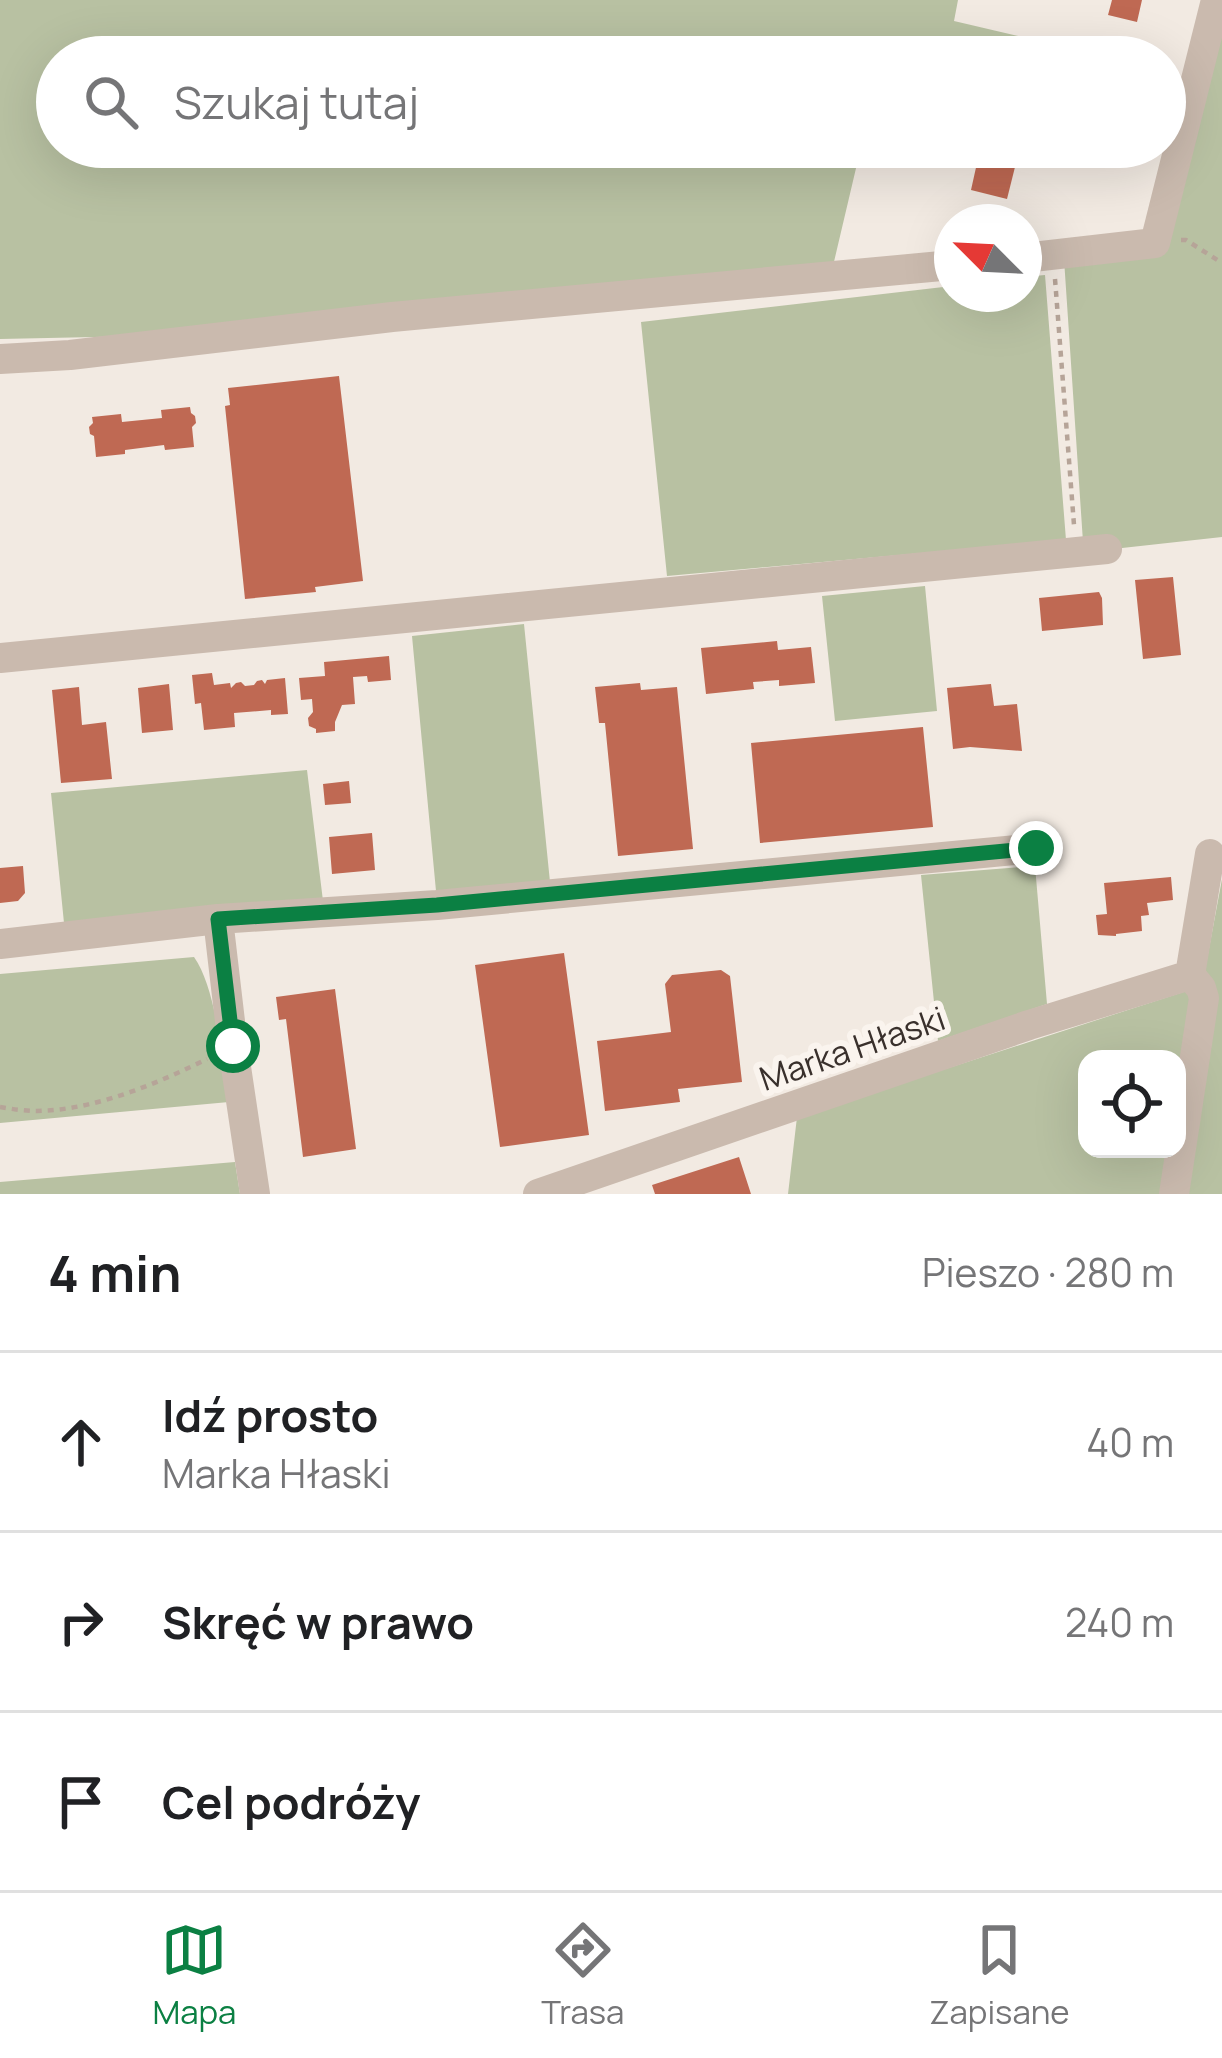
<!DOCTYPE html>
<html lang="pl">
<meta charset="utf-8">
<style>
:root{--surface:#fff;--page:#f6f6f6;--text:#202124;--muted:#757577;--line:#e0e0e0;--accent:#0b8043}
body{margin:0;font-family:Manrope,sans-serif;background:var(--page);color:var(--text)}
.controls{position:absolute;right:36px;bottom:36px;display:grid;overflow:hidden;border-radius:24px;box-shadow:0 12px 48px #0002}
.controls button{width:108px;height:108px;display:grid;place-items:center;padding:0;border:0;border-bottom:3px solid var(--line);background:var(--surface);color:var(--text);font:60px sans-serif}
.compass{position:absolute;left:934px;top:204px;width:108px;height:108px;border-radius:50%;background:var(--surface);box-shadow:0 12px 48px #0002;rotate:294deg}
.stop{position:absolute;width:36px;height:36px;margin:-27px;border:9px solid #0b8043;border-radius:50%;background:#fff}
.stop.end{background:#0b8043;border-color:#fff;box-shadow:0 3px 12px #0008}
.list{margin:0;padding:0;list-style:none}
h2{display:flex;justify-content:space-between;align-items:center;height:156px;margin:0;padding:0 48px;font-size:51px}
h2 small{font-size:39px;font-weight:400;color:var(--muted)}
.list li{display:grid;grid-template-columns:78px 1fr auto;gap:36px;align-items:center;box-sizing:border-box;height:180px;padding:0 48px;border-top:3px solid var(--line)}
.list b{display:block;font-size:45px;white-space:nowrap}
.list p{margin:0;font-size:39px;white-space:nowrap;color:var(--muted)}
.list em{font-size:39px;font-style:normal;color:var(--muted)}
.icon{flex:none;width:66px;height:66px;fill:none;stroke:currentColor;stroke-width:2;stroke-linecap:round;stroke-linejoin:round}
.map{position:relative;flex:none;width:1222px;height:1194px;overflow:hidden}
.search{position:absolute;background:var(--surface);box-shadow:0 12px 48px #0002;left:36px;right:36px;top:36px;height:132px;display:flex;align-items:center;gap:30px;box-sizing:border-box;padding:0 42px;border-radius:66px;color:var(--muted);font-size:45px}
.sheet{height:696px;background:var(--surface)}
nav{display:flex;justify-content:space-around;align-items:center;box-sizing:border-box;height:168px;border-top:3px solid var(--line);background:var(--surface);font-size:33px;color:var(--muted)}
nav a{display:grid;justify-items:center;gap:6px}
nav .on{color:var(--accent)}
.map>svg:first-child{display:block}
.green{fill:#b8c1a2;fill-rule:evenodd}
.building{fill:#bf6953}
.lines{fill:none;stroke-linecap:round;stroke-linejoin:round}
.path{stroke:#b6a498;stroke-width:4.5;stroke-dasharray:6 6;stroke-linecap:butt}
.minor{stroke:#cabaae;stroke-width:30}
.route{stroke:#0b8043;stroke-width:15}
.labels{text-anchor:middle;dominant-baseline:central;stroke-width:12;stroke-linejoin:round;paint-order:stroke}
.street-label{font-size:33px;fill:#39302c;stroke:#faf4ee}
</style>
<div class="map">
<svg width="1222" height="1194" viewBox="0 0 1222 1194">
<rect width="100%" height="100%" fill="#f2eae2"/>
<!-- green -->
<path class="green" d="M0,0H958L954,21L1031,39L1027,57H57V147H861L833,266L143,336L0,339Z
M1222,16V537L1113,549L1083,542L1064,259L1167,247Z
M1045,275L1066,540L667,576L641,322L952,286V294H1024V277Z
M925,586L937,711L835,721L822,596Z
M524,624L550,882L436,891L412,636Z
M307,770L323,901L64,923L51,793Z
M1035,866L1047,1004L938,1041L921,875Z
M1222,879V1194H788L797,1117L1202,986ZM1087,1059H1177V1149H1087Z
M194,957C217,990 222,1062 229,1102L0,1123V974Z
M235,1162L240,1194H0V1182Z"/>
<!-- building -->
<path class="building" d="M1112,0H1142L1137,22L1108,15Z
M887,147H977L972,168Z
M979,154L1016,163L1007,199L971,190Z
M339,376L363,581L315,587L316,592L245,599L225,406L230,405L228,388Z
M190,407L191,413L195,416L196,423L192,427L194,447L165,450L164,445L125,450V454L96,457L94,436L90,434L89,427L93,423L92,417L121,414L122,422L162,418L161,410Z
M1173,577L1181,655L1143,659L1135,580Z
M1099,592L1102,598L1103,625L1042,631L1039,598Z
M777,641L778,650L811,647L815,683L779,686V680L753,682L754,689L706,694L701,648Z
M389,656L391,680L368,682L367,676L353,677L355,704L342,705L335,722V731L316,733V729L309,726L308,718L313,712L312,699L301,700L299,678L325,676L324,662Z
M212,673L214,685L230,683L231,688L236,683L241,682L245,686L254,685L257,681L262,680L265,684L267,680L285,678L288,714L271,715V710L234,713L235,727L204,730L201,703L195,704L192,675Z
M640,683L641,690L677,687L693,849L618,856L605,723H599L595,687Z
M169,684L173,730L142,733L138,688Z
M991,684L994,706L1017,704L1022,751L970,747L953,749L947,688Z
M79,687L82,725L106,722L112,779L61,783L52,690Z
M923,727L933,827L760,843L751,743Z
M349,781L351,803L325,805L323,784Z
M372,833L375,870L332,874L329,837Z
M23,866L25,893L18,901L0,903V868Z
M1171,877L1173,900L1147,903L1149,915L1141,916L1142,931L1116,934V936L1098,935L1096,915L1107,914L1104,883Z
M564,953L589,1135L500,1147L475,965Z
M721,970L730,976L742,1082L678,1089L680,1102L605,1111L597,1041L671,1032L665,984L672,975Z
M335,989L356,1149L303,1157L286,1019L279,1020L276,997Z
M739,1157L751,1194H655L652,1185Z"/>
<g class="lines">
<!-- path -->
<path class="path" d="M1181,240H1186L1222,263
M1055,279L1074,525
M0,1107C12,1109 25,1111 37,1111C95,1110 156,1084 207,1059"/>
<!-- minor -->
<path class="minor" d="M1024,258L1155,243L1216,0
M0,359L70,355L392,317L952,265
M0,658L1107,549
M218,919L233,1047L255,1194
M0,944L218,919L437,905L1037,848
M1190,975L1210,854
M538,1194L1029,1025L1190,975
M1174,1194L1204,998L1201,988L1190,975"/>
</g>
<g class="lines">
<!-- route -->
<path class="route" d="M233,1046L218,919L437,905L1036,848"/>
</g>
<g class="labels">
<!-- street labels -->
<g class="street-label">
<text transform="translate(852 1048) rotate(-19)">Marka Hłaski</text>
</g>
</g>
</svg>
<div class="controls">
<button><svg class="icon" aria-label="locate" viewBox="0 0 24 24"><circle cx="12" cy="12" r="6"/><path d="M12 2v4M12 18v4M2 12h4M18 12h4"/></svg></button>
</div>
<svg class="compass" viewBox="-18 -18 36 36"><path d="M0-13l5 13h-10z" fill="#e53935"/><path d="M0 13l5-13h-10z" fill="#757577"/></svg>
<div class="stop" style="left:233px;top:1046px"></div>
<div class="stop end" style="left:1036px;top:848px"></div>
<div class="search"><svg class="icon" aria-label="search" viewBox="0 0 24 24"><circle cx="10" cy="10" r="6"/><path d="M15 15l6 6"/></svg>Szukaj tutaj</div>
</div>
<section class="sheet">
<h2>4 min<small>Pieszo · 280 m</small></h2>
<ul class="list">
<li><svg class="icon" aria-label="ahead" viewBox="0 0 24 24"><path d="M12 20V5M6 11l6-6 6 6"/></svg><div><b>Idź prosto</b><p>Marka Hłaski</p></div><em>40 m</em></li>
<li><svg class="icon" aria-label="right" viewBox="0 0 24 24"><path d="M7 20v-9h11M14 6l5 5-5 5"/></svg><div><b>Skręć w prawo</b></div><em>240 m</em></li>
<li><svg class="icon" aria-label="arrive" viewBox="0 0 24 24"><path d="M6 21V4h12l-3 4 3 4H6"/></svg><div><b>Cel podróży</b></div></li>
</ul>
</section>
<nav>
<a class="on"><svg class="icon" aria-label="map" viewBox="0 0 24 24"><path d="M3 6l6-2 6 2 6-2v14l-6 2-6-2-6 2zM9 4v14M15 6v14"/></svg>Mapa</a>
<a><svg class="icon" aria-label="directions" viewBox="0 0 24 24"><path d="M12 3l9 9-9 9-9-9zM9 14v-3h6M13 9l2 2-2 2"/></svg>Trasa</a>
<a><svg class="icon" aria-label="saved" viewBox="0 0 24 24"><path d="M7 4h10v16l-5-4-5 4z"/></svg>Zapisane</a>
</nav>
